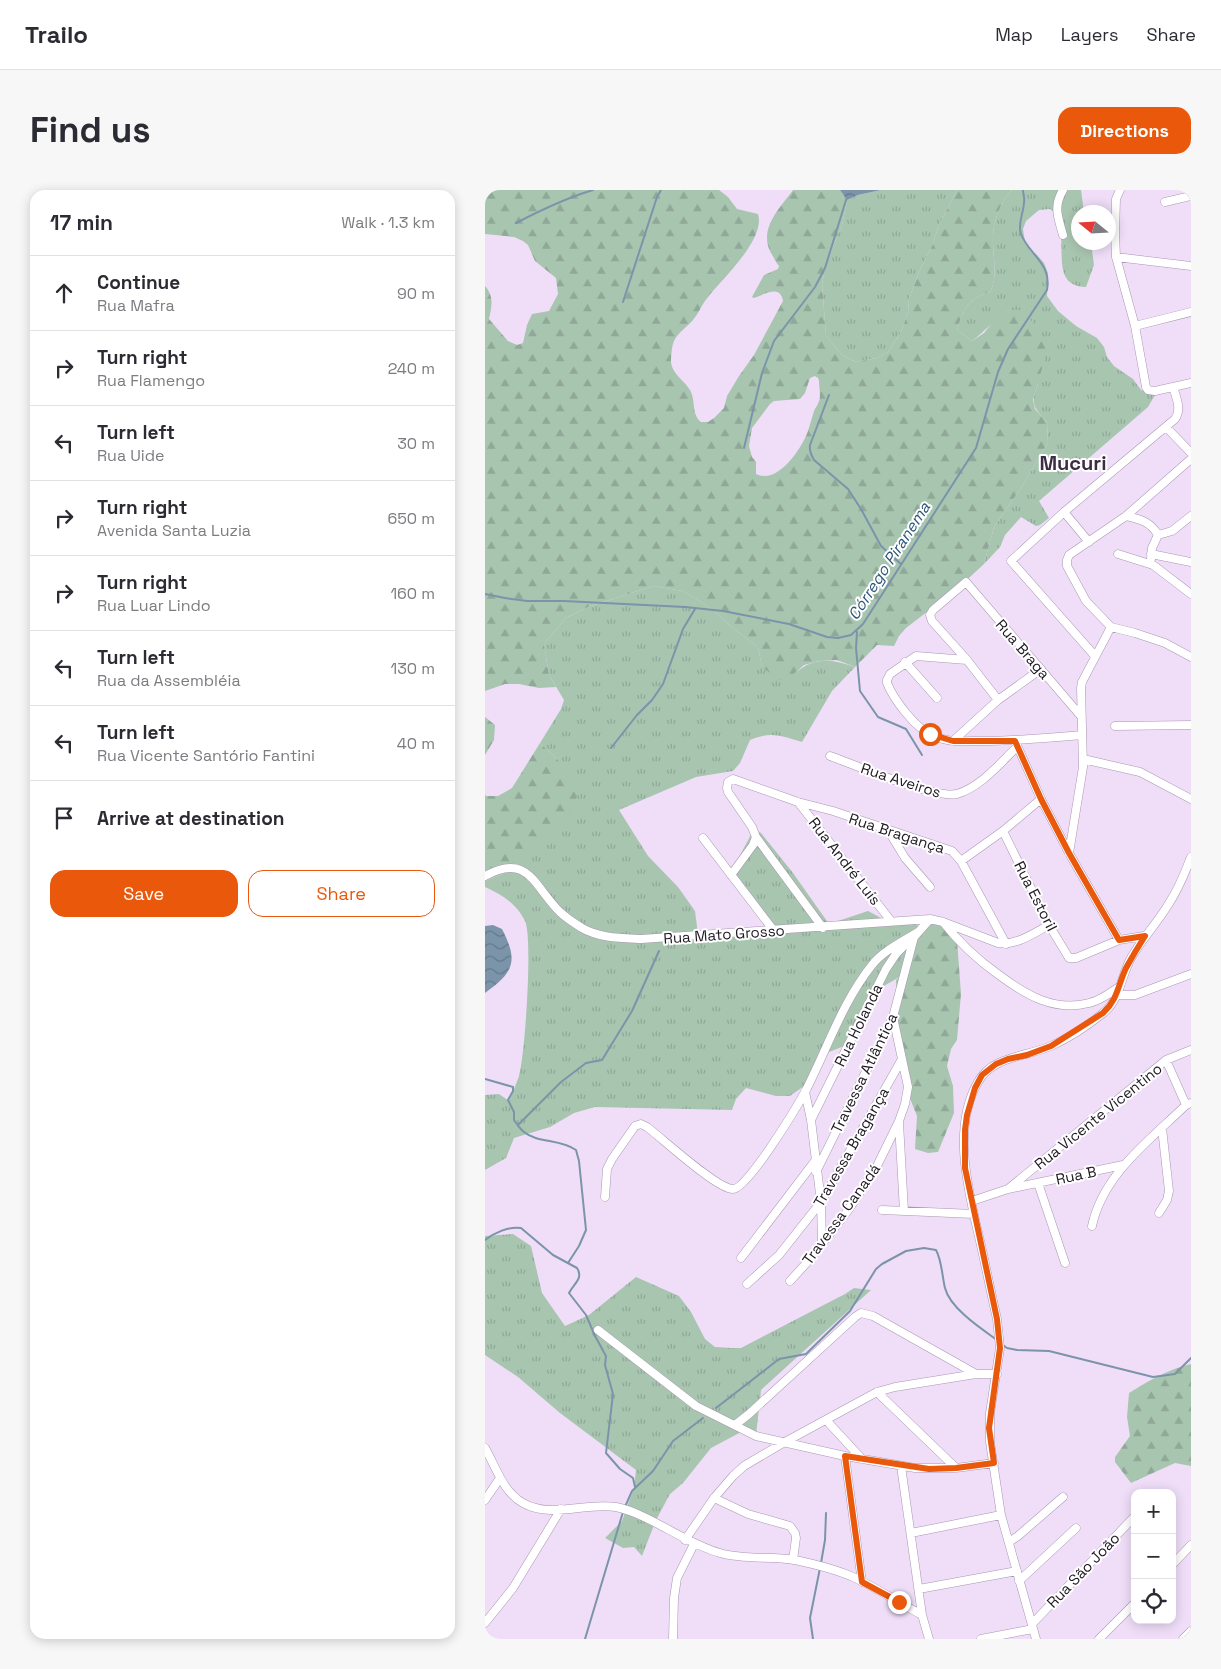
<!DOCTYPE html>
<meta charset="utf-8">
<style>
:root{--surface:#fff;--page:#f7f7f7;--text:#2b2b33;--muted:#7c7c81;--line:#e1e1e2;--accent:#ea580c}
body{margin:0;font-family:"Space Grotesk",sans-serif;background:var(--page);color:var(--text)}
.controls{position:absolute;right:15px;bottom:15px;display:grid;overflow:hidden;border-radius:10px;box-shadow:0 2px 12px #0003}
.controls button{width:45px;height:45px;display:grid;place-items:center;padding:0;border:0;border-bottom:1px solid var(--line);background:var(--surface);color:var(--text);font:25px sans-serif}
.compass{position:absolute;left:586px;top:15px;width:45px;height:45px;border-radius:50%;background:var(--surface);box-shadow:0 2px 12px #0003;rotate:288deg}
.stop{position:absolute;width:15px;height:15px;margin:-11px;border:4px solid #ea580c;border-radius:50%;background:#fff}
.stop.end{background:#ea580c;border-color:#fff;box-shadow:0 1px 5px #0008}
.list{margin:0;padding:0;list-style:none}
h2{display:flex;justify-content:space-between;align-items:center;height:65px;margin:0;padding:0 20px;font-size:21px}
h2 small{font-size:16px;font-weight:400;color:var(--muted)}
.list li{display:grid;grid-template-columns:32px 1fr auto;gap:15px;align-items:center;box-sizing:border-box;height:75px;padding:0 20px;border-top:1px solid var(--line)}
.list b{display:block;font-size:19px;white-space:nowrap}
.list p{margin:0;font-size:16px;white-space:nowrap;color:var(--muted)}
.list em{font-size:16px;font-style:normal;color:var(--muted)}
.actions{display:flex;gap:10px;padding:15px 20px}
.actions a{flex:1;padding:11px 0;border:1px solid var(--accent);border-radius:15px;text-align:center;font-size:18px;color:var(--accent)}
.actions .main{background:var(--accent);color:#fff}
.icon{flex:none;width:28px;height:28px;fill:none;stroke:currentColor;stroke-width:2;stroke-linecap:round;stroke-linejoin:round}
.map{position:relative;flex:none;width:706px;height:1449px;overflow:hidden;border-radius:15px}
header{display:flex;align-items:center;gap:30px;box-sizing:border-box;height:70px;padding:0 25px;background:var(--surface);border-bottom:1px solid var(--line)}
header strong{font-size:24px}
nav{display:flex;gap:28px;margin-inline-start:auto;font-size:18px}
.intro{display:flex;align-items:center;justify-content:space-between;box-sizing:border-box;height:120px;padding:0 30px}
h1{margin:0;font-size:35px}
.button{padding:12px 22px;border-radius:15px;background:var(--accent);color:#fff;font-size:18px;font-weight:700}
main{display:flex;gap:30px;padding:0 30px}
aside{flex:1;background:var(--surface);border-radius:15px;box-shadow:0 2px 12px #0003}
.map>svg:first-child{display:block}
.grass{fill:url(#grass-tufts)}
.forest{fill:url(#forest-firs);fill-rule:evenodd}
.water{fill:url(#water-waves)}
.lines{fill:none;stroke-linecap:round;stroke-linejoin:round}
.stream{stroke:#7b94aa;stroke-width:2}
.minor-casing{stroke:#a897b1;stroke-width:9}
.minor{stroke:#fff;stroke-width:8}
.route{stroke:#ea580c;stroke-width:6}
.labels{text-anchor:middle;dominant-baseline:central;stroke-width:4;stroke-linejoin:round;paint-order:stroke}
.street-label{font-size:15px;fill:#1f1822;stroke:#fff}
.water-label{font-size:16px;font-style:italic;fill:#2e5779;stroke:#fff}
.district-label{font-size:20px;font-weight:bold;fill:#3c2d43;stroke:#fff}
</style>
<header>
<strong>Trailo</strong>
<nav><a>Map</a><a>Layers</a><a>Share</a></nav>
</header>
<div class="intro"><h1>Find us</h1><a class="button">Directions</a></div>
<main>
<aside>
<h2>17 min<small>Walk · 1.3 km</small></h2>
<ul class="list">
<li><svg class="icon" aria-label="ahead" viewBox="0 0 24 24"><path d="M12 20V5M6 11l6-6 6 6"/></svg><div><b>Continue</b><p>Rua Mafra</p></div><em>90 m</em></li>
<li><svg class="icon" aria-label="right" viewBox="0 0 24 24"><path d="M7 20v-9h11M14 6l5 5-5 5"/></svg><div><b>Turn right</b><p>Rua Flamengo</p></div><em>240 m</em></li>
<li><svg class="icon" aria-label="left" viewBox="0 0 24 24"><path d="M17 20v-9H6M10 6l-5 5 5 5"/></svg><div><b>Turn left</b><p>Rua Uide</p></div><em>30 m</em></li>
<li><svg class="icon" aria-label="right" viewBox="0 0 24 24"><path d="M7 20v-9h11M14 6l5 5-5 5"/></svg><div><b>Turn right</b><p>Avenida Santa Luzia</p></div><em>650 m</em></li>
<li><svg class="icon" aria-label="right" viewBox="0 0 24 24"><path d="M7 20v-9h11M14 6l5 5-5 5"/></svg><div><b>Turn right</b><p>Rua Luar Lindo</p></div><em>160 m</em></li>
<li><svg class="icon" aria-label="left" viewBox="0 0 24 24"><path d="M17 20v-9H6M10 6l-5 5 5 5"/></svg><div><b>Turn left</b><p>Rua da Assembléia</p></div><em>130 m</em></li>
<li><svg class="icon" aria-label="left" viewBox="0 0 24 24"><path d="M17 20v-9H6M10 6l-5 5 5 5"/></svg><div><b>Turn left</b><p>Rua Vicente Santório Fantini</p></div><em>40 m</em></li>
<li><svg class="icon" aria-label="arrive" viewBox="0 0 24 24"><path d="M6 21V4h12l-3 4 3 4H6"/></svg><div><b>Arrive at destination</b></div></li>
</ul>
<div class="actions"><a class="main">Save</a><a>Share</a></div>
</aside>
<div class="map">
<svg width="706" height="1449" viewBox="0 0 706 1449">
<defs>
<pattern id="grass-tufts" width="24" height="20" patternUnits="userSpaceOnUse" patternTransform="scale(1.25)"><rect width="24" height="20" fill="#a8c5b0"/><path d="M3 7l-1-3M5 7V3M7 7l1-3M15 17l-1-3M17 17v-4M19 17l1-3" fill="none" stroke="#90a897"/></pattern>
<pattern id="forest-firs" width="22" height="20" patternUnits="userSpaceOnUse" patternTransform="scale(1.25)"><rect width="22" height="20" fill="#a8c5b0"/><path d="M5 1l3.5 6h-7zM16 11l3.5 6h-7z" fill="#90a897"/></pattern>
<pattern id="water-waves" width="16" height="10" patternUnits="userSpaceOnUse" patternTransform="scale(1.25)"><rect width="16" height="10" fill="#7b94aa"/><path d="M0 5q4-4 8 0t8 0" fill="none" stroke="#64788a"/></pattern>
</defs>
<rect width="100%" height="100%" fill="#f0def9"/>
<!-- grass -->
<path class="grass" d="M396,0H472L454,35L447,56L434,82L424,109L423,122L416,142L403,162L392,168L371,172L357,165L341,146L337,93L343,69L357,35L362,10L373,5Z
M527,0H596L599,22H594V52L606,53L609,75L601,97C558,96 591,40 565,19L554,20L541,31L538,39L540,52L545,60L552,65L559,73L563,83L562,106L573,121L591,136L612,148L619,157L622,167L629,176L648,189L656,200L670,205L663,217L554,311L564,328L555,335L551,336L536,327L520,345L515,357L499,374L509,337L536,298L563,253L562,232C547,216 546,214 553,193L524,120C510,129 500,141 487,151L472,140C479,119 482,109 505,102C514,84 507,66 508,47C508,31 516,11 527,0Z
M168,396L198,401L227,419L249,439L273,457L277,477L309,484C329,466 347,469 370,477L347,501L317,552C295,546 287,541 265,550L255,573L248,581L211,587L134,620L163,666L193,697L210,721L214,752L288,736L242,684L253,669L269,639L276,643L308,683L344,734L383,721L398,729L411,727L422,729L432,735L436,741L418,785L397,797L390,807L379,838L367,853L344,862L326,891L305,906H291L261,898L251,909L247,920L110,917L89,923L65,937L29,948L21,968L0,980V905L14,904L24,911C27,903 31,895 34,886C40,865 48,748 40,731C31,713 17,705 0,697V691L18,684L72,569L55,553L76,519L79,510L64,485L59,454L81,428L103,417Z
M28,1044L46,1056L57,1103L80,1136L104,1125L151,1087L194,1106L206,1122L220,1149L230,1157L247,1158H256L360,1104L369,1098L386,1100L276,1200L271,1245L258,1241L226,1258L198,1293L185,1304L171,1330L157,1366L149,1357L138,1358L120,1348L137,1331L149,1298L151,1280L75,1223L33,1187L0,1165V1046Z"/>
<!-- forest -->
<path class="forest" d="M0,0H234L243,7L252,19L273,24C281,49 237,89 223,107C217,114 214,123 208,130C203,136 194,142 190,149C187,153 186,166 186,172C187,184 199,190 205,200C211,210 206,224 216,232H223L229,228L239,218L242,206L254,186L269,165L298,111C295,94 280,104 269,108L267,107L279,85L293,79L294,76C290,72 289,67 286,63C273,39 295,18 308,0H355L362,10L357,35L343,69L337,93L341,146L357,165L371,172L392,168L403,162L416,142L423,122L424,109L434,82L447,56L454,35L472,0H527C516,11 508,31 508,47C507,66 514,84 505,102C482,109 479,119 472,140L487,151L499,143L511,128L524,120H537L550,135L562,161L548,210L550,219L562,232L563,253L536,298L509,337L499,374L473,398L421,438L414,446L409,456L392,455L370,477L352,470L334,471L319,475L309,484L295,490L277,477L273,457L249,439L227,419L198,401L168,396L103,417L81,428L59,454L64,485L71,497L54,498L34,494H20L0,501V96C9,106 7,116 4,129L23,151L32,155L38,153L42,135L47,124L64,121L73,104L71,88L50,71L43,55L38,51L29,47L0,44ZM330,186L333,188L334,191C334,197 336,206 334,211C333,215 330,218 329,221C327,228 325,234 323,241C317,258 293,295 271,284V272L267,267L264,256L267,238L285,214L289,211L315,209L320,203L325,188Z
M0,527L10,535L9,550L0,565Z
M55,553L72,569L94,603L80,629L62,648L18,684L0,691V604L1,606H13L27,598Z
M444,732L457,735L472,750L476,804L472,850L466,859L462,876L468,896L469,923L453,962L443,963L430,959L432,926L420,896L414,862L411,790L418,785L436,741Z
M706,1174V1276L690,1273L646,1293L630,1272V1267L645,1246L642,1227L644,1203C664,1191 683,1179 706,1174Z"/>
<!-- water -->
<path class="water" d="M355,0H396L373,5L362,10Z
M8,735L17,739C33,770 30,782 0,803V736Z"/>
<g class="lines">
<!-- stream -->
<path class="stream" d="M31,33C56,20 81,8 108,0
M138,112L172,7L176,0
M344,205L325,255C324,261 326,265 329,270L363,299L376,319L396,356L416,374
M259,258L277,183L289,151L330,97L340,78L362,7
M0,404L20,408L42,411H79L200,417L238,421L304,434L342,447L353,448L366,445L378,434L491,258L513,182L523,159L562,100C567,73 544,65 536,44C532,34 539,22 539,12C540,8 538,4 538,0
M372,442L371,458L375,501L393,527L421,539L437,565
M126,558L152,525L167,510L178,494L198,439L210,419
M0,889L28,897V901L23,910L29,922V930C32,934 35,939 39,942C52,953 76,949 91,960L94,971L101,1040L94,1056L83,1073
M34,934L76,892L101,873L117,870L147,821L174,761
M0,1050C9,1043 24,1036 36,1038L68,1065L92,1078C99,1089 88,1094 84,1103L101,1125L110,1146L121,1166L120,1175L128,1204L121,1263L135,1279L148,1288L150,1297
M518,1155L522,1158L532,1160L564,1161L668,1187L690,1184L706,1168
M231,1218L294,1169L321,1164L365,1121L391,1079L397,1074L421,1061L439,1058L451,1060C457,1071 457,1086 460,1098C465,1118 495,1138 512,1150
M140,1317L147,1301L168,1281L188,1251L218,1228
M336,1373L340,1350L341,1323
M100,1449L138,1322
M328,1449L325,1428L335,1378"/>
<!-- minor casing -->
<g class="minor-casing">
<path id="minor" d="M635,0L631,9L630,43L631,67L650,136L661,197L663,200L670,201L706,193
M680,12L706,6
M578,45C573,27 568,17 578,0
M631,67L706,76
M650,136L706,122
M681,237L706,263
M706,269L641,326L584,365L582,370V376L601,411L626,437L650,443L680,453L706,467
M579,322L604,352
M641,326C655,329 666,332 673,345L687,341L706,326
M633,364L668,375L706,404
M666,364L706,372
M666,369L667,358L673,345
M610,466L526,371L579,322L690,229C697,219 691,207 688,197
M482,470L431,466L405,484L402,490V493C409,510 430,538 447,545C463,553 479,551 496,551C530,551 563,548 597,545
M420,472L452,508
M513,510L482,470L447,431L445,425L448,420L481,392L595,525
M630,536L706,535
M468,551L513,510L556,479
M530,551L556,609L584,663L634,750
M345,566C370,575 450,609 472,604C496,597 515,573 532,557
M598,569L655,582L706,609
M313,612L406,731
M403,640L420,668L445,697
M518,641L564,735L584,768H591L634,750L659,746
M271,647L338,738
M218,648L289,741
M584,663L598,577L596,498L597,492L626,437
M476,671L518,641L556,609
M246,685L268,655L271,647L267,637L243,602L242,598L243,592L248,589L313,612L348,621L467,661L476,671L521,754
M0,686C44,662 49,697 75,722C81,728 89,733 97,738C114,748 136,748 156,749L445,729L458,732L513,753C531,756 549,743 564,735
M458,732C475,754 493,770 514,785C541,805 569,822 604,813C615,811 625,803 634,797
M632,805H650L706,784
M681,870L701,915
M320,902L326,930L336,1012L337,1053
M326,930L401,779L411,764L423,752
M414,933L419,1021
M331,982L408,827L429,747L445,729
M553,993L580,1073
M523,999L681,870L706,860
M120,1007L122,979L127,969L150,936L156,934L162,937C178,949 232,999 248,999C262,1000 313,915 321,900C342,859 358,811 387,775C398,761 417,752 433,742
M487,1011L523,999L638,975
M397,1020L489,1024
M674,1023L682,1010L684,1001L677,938
M607,1036C618,984 665,950 701,915L706,913
M256,1068L330,971
M305,1091L327,1067L364,1019L391,978L414,931L420,914L423,897L408,827
M262,1094L294,1065L336,1012L417,869
M113,1140L211,1216L271,1246L360,1266L430,1278H471L509,1273
M392,1202L471,1278
M341,1230L377,1269
M250,1235L264,1224L370,1127L376,1123L388,1126L491,1184
M0,1258C11,1277 18,1302 38,1313C66,1329 101,1312 131,1317C165,1324 199,1353 235,1363C259,1370 285,1366 310,1370C329,1374 350,1379 368,1387C392,1398 414,1413 437,1425
M360,1266L377,1392
M416,1276L437,1425L444,1449
M229,1308L263,1324L305,1336L310,1343L311,1348L308,1370
M0,1310L15,1288
M426,1343L516,1325
M200,1350L229,1308L248,1286L259,1276L298,1253L392,1202L410,1197L491,1184H512
M524,1352L533,1346L578,1307
M687,1375L706,1355
M534,1391L591,1338
M434,1399L532,1381
M0,1433L28,1398L76,1319
M547,1434L650,1326
M188,1449L189,1408L192,1388L209,1354
M496,1449L548,1439
M551,1449L516,1325L505,1252V1223L515,1158L512,1129C506,1103 501,1077 495,1051C484,1003 466,938 493,892C507,866 541,867 566,856C584,848 602,836 617,824C635,811 636,786 646,768C657,749 672,733 683,715C693,700 700,683 706,667
M614,1449L650,1413
M698,1449L706,1441"/>
</g>
<!-- minor -->
<use href="#minor" class="minor"/>
</g>
<g class="lines">
<!-- route -->
<path class="route" d="M414,1412L377,1392L360,1266L444,1279L471,1278L509,1273L504,1238L515,1158L512,1129L480,978V940L482,925L490,898L497,885L511,874L523,869L542,865L566,856L618,823C633,809 633,795 641,778C647,767 653,757 660,746L634,750L584,663L556,609L530,551H468L445,544"/>
</g>
<g class="labels">
<!-- street labels -->
<g class="street-label">
<text transform="translate(538 459) rotate(49)">Rua Braga</text>
<text transform="translate(416 590) rotate(18)">Rua Aveiros</text>
<text transform="translate(412 643) rotate(18)">Rua Bragança</text>
<text transform="translate(360 671) rotate(52)">Rua André Luís</text>
<text transform="translate(551 706) rotate(63)">Rua Estoril</text>
<text transform="translate(239 744) rotate(-4)">Rua Mato Grosso</text>
<text transform="translate(373 835) rotate(-64)">Rua Holanda</text>
<text transform="translate(379 883) rotate(-64)">Travessa Atlântica</text>
<text transform="translate(613 926) rotate(-39)">Rua Vicente Vicentino</text>
<text transform="translate(366 957) rotate(-60)">Travessa Bragança</text>
<text transform="translate(591 985) rotate(-12)">Rua B</text>
<text transform="translate(356 1024) rotate(-54)">Travessa Canadá</text>
<text transform="translate(598 1380) rotate(-46)">Rua São João</text>
</g>
<!-- water labels -->
<g class="water-label">
<text transform="translate(404 371) rotate(-57)">Córrego Piranema</text>
</g>
<!-- district labels -->
<g class="district-label">
<text x="588" y="273">Mucuri</text>
</g>
</g>
</svg>
<div class="controls">
<button>+</button>
<button>−</button>
<button><svg class="icon" aria-label="locate" viewBox="0 0 24 24"><circle cx="12" cy="12" r="6"/><path d="M12 2v4M12 18v4M2 12h4M18 12h4"/></svg></button>
</div>
<svg class="compass" viewBox="-18 -18 36 36"><path d="M0-13l5 13h-10z" fill="#e53935"/><path d="M0 13l5-13h-10z" fill="#7c7c81"/></svg>
<div class="stop" style="left:445px;top:544px"></div>
<div class="stop end" style="left:414px;top:1412px"></div>
</div>
</main>
